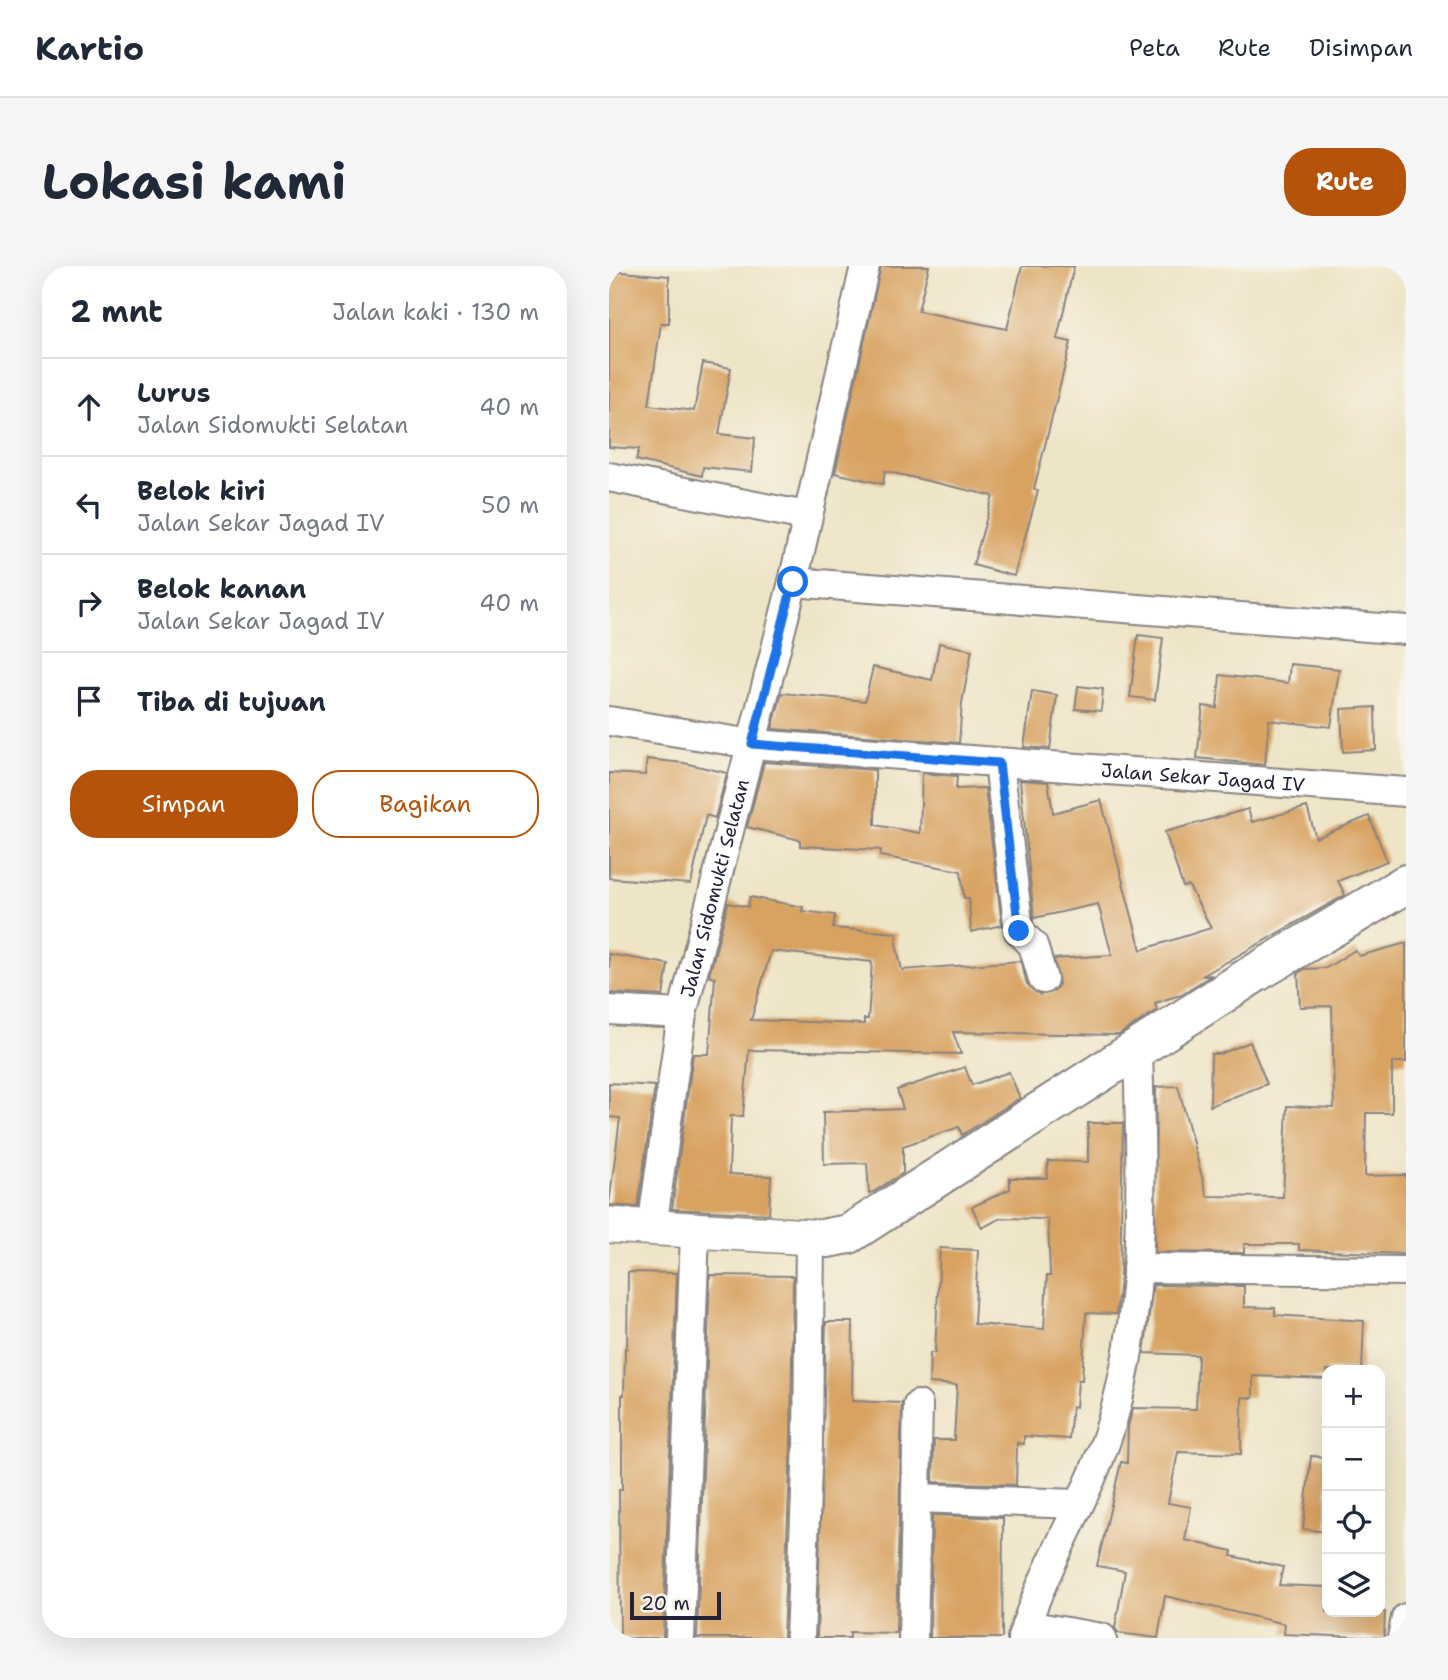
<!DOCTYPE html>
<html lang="id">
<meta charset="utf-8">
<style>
:root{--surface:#fff;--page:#f6f6f7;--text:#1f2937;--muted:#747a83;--line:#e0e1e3;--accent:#b45309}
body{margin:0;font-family:"Shantell Sans",sans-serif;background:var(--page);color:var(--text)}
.controls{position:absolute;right:21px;bottom:21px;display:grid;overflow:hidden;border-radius:14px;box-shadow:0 7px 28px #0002}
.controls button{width:63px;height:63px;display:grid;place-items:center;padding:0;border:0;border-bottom:2px solid var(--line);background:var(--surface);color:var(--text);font:35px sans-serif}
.scale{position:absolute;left:21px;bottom:18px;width:91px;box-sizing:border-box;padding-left:7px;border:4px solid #22223b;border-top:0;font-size:19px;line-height:24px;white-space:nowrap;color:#22223b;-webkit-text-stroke:5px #f7f3e8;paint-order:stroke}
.stop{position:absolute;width:21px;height:21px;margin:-16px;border:5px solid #1a73e8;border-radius:50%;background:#fff}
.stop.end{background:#1a73e8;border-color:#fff;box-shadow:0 2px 7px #0008}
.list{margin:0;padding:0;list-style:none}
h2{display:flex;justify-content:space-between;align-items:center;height:91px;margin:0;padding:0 28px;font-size:30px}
h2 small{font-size:23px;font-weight:400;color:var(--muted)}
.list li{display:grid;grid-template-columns:46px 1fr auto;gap:21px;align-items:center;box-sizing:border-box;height:98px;padding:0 28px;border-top:2px solid var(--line)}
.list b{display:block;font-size:26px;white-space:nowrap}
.list p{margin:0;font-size:23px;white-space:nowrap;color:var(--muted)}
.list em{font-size:23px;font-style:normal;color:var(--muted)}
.actions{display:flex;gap:14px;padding:21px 28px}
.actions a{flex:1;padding:16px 0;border:2px solid var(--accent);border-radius:28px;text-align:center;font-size:24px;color:var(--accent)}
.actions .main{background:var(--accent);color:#fff}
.icon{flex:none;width:38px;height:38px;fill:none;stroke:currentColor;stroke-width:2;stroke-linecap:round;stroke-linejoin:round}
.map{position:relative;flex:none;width:797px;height:1372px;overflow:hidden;border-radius:28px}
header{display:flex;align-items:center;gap:42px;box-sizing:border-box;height:98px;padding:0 35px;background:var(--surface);border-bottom:2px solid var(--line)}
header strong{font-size:33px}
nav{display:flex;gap:38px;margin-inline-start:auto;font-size:24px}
.intro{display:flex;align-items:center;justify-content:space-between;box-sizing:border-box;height:168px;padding:0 42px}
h1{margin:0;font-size:49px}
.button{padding:18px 32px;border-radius:28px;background:var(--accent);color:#fff;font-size:24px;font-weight:700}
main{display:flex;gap:42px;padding:0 42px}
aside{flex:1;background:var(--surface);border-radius:28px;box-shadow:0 7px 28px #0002}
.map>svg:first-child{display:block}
.building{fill:#d8a260;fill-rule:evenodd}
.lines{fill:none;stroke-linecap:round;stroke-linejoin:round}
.minor-casing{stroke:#888380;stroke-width:32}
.tertiary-casing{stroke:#888380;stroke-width:38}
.secondary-casing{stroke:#888380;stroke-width:42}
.minor{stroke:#fff;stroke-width:28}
.tertiary{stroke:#fff;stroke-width:35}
.secondary{stroke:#fff;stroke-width:38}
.route{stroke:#1a73e8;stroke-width:9}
.labels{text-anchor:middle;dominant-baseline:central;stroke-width:5;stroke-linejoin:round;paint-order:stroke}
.street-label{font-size:19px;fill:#22223b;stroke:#f7f3e8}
</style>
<header>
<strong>Kartio</strong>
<nav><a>Peta</a><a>Rute</a><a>Disimpan</a></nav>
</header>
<div class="intro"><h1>Lokasi kami</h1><a class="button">Rute</a></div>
<main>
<aside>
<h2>2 mnt<small>Jalan kaki · 130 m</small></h2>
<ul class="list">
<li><svg class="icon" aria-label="ahead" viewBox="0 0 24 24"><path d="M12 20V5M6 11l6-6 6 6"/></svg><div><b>Lurus</b><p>Jalan Sidomukti Selatan</p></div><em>40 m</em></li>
<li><svg class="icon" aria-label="left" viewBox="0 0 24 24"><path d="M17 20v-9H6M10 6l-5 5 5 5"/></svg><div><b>Belok kiri</b><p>Jalan Sekar Jagad IV</p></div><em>50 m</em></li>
<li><svg class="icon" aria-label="right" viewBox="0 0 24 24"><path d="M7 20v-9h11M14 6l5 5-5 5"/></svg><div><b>Belok kanan</b><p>Jalan Sekar Jagad IV</p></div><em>40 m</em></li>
<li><svg class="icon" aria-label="arrive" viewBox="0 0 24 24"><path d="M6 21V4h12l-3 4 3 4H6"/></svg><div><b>Tiba di tujuan</b></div></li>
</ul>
<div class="actions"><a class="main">Simpan</a><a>Bagikan</a></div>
</aside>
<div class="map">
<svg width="797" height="1372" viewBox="0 0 797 1372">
<rect width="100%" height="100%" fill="#f7f3e8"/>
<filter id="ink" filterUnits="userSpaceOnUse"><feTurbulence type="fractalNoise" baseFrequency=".0143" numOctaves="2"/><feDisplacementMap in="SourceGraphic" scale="14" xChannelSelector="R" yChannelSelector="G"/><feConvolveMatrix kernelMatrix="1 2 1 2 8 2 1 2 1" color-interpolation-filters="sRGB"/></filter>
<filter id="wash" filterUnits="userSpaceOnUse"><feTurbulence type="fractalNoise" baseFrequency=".00686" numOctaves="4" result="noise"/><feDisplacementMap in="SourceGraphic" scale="28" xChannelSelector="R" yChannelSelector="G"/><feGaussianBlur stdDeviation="1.57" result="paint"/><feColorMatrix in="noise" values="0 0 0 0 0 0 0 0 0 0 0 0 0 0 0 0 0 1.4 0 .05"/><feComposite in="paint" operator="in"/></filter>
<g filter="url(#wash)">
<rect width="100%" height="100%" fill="#eee4c6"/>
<g id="blocks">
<!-- building -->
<path class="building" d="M272,0H320L309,45L398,63L413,0H465L448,73L462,76L425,223L429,225L405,310L364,299L384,230L276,205L274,218L226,207Z
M0,5L60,10V57H52L40,139L85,145L94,97L122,102L110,168L146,172L143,206L94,201L93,210L27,194L30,183L0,181Z
M529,369L554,372L546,434L521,431Z
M330,377L363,384L353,437L350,477L163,463L173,427L256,435L264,401L323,414Z
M681,398L730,403L722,461L660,454L656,499L588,492L594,440L608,442L611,409L679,417Z
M469,420L494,423L492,445L466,443Z
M423,425L448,429L441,483L415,481Z
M766,441L767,484L734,486L732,443Z
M38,493L75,497L118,507L106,552L97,549L82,618L0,612V507L36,509Z
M155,496L266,504V559L311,567L313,507L348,510L347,523L376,522L393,659L362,666L360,632H355L352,605L271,590L272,584L191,580V574L138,561Z
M411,514L439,516L444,547L492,534L532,684L602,662L580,620L574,621L556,566L639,543L643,556L698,541L707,572L760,550L778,595L729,615L736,629L593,710L603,709L571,729L546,737L548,744L510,769L344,766L352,788L140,784L134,850H122L120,908L162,910L160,948L63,943L84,788H100L106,712L100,710L119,637L139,641L141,631L194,641L193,645L226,649L224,662L288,667L287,678L293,704L412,695L418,718L431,729L445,725L450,718L445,693L503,689L489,638L425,652ZM162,685L263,696L259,753H255V758L142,754Z
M797,677V796H783V847H757L756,910L797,909V988L690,984V978H635V987L546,986L547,821L569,820L598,930L674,931L678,840L725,842L723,740L691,741L689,707L696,703L717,702L746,684L750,690Z
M0,688L59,698L54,730L0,727Z
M641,776L658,818L601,840L602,788H611Z
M356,801L363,819L400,806L411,832L353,869L350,861L294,880V907L264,926L260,927L258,897L215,898L214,846L294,843L288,824Z
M0,817L46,820L29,941L0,939L11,852L0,851Z
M479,857H514L511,1014L507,1048L477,1047L473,1114H469L467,1141H463L460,1173L415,1170V1178L408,1177L407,1219L324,1216L325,1174H345L348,1119L320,1117L321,1087H326L331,982L369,984L365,1058L435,1063L438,1010H441L439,953L392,952L373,962L363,941L401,923V912H438L439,895L479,896Z
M19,1006L68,1007L54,1372H11L10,1224H13V1129H15L16,1082H18Z
M101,1009L184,1010L182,1178L174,1372H88Z
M544,1019L635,1020V1041L666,1042V1049L755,1055L753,1104H718V1113L644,1110V1132L633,1131L632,1188L569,1186L559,1237L582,1241L576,1274L623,1285L622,1290L674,1301L670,1319L718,1321V1346H776L775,1372L675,1368L676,1358L556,1330L549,1372L509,1367L506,1362L516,1305L488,1300L512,1196L518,1197L519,1160L524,1142L587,1143L589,1089L535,1087Z
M217,1056H244L243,1135L293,1137L287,1367L241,1366V1372H208Z
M702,1190L718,1191V1266L694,1263Z
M323,1249L394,1252L393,1372H321Z"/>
</g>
</g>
<g filter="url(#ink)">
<use href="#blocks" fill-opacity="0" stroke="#888380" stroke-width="2"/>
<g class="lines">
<!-- minor casing -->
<g class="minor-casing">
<g id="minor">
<path d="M0,211L197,250"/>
<path d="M184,316L797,364"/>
<path id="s1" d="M0,455L143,478L797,526"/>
<path d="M390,497L410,665L424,679L434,713"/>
<path d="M0,744L73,748"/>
<path id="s2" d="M43,962L73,748L184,316L256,0"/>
<path d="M528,1002L797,1005"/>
<path d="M308,1232L469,1238"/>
<path d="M417,1359L493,1372"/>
<path d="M71,1372L86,966"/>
<path d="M191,1372L199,1178L201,972"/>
<path d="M304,1372L309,1139"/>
<path d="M413,1372C436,1295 483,1228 504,1152C538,1033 532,905 529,782"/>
<path d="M793,1372L797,1352"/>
</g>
</g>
<!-- tertiary casing -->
<g class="tertiary-casing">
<path id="tertiary" d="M0,959L218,972"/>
</g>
<!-- secondary casing -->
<g class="secondary-casing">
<path id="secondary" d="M218,972L240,968L643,709L797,618"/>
</g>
<!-- minor -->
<use href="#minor" class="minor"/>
<!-- tertiary -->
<use href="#tertiary" class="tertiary"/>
<!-- secondary -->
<use href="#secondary" class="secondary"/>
</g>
</g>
<g class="lines" filter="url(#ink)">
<!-- route -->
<path class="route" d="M184,316L143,478L390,497L410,665"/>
</g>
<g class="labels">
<!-- street labels -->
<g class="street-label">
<text stroke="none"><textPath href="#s1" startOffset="597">Jalan Sekar Jagad IV</textPath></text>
<text stroke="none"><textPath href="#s2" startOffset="346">Jalan Sidomukti Selatan</textPath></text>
</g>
</g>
</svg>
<div class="controls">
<button>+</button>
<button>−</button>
<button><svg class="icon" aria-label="locate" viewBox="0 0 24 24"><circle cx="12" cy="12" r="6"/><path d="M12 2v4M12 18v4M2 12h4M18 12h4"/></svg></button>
<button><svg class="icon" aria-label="layers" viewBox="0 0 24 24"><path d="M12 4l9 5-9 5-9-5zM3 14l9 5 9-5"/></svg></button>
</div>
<div class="scale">20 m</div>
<div class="stop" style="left:184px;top:316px"></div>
<div class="stop end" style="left:410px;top:665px"></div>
</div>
</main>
